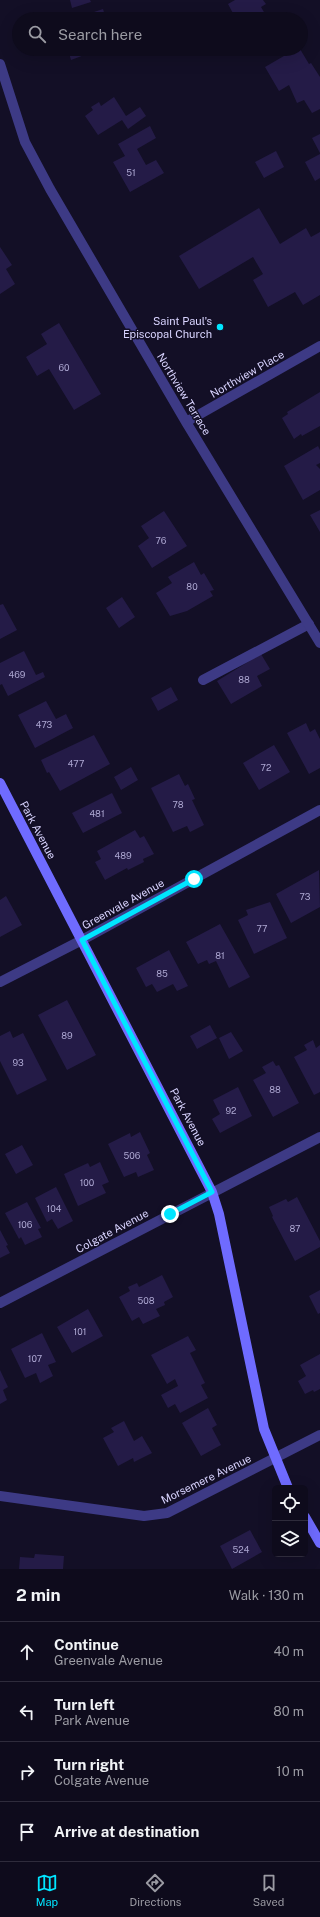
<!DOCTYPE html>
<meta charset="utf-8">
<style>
:root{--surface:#0e0b1c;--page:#171425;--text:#f1f3f6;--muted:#9b9ba3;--line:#2e2b3b;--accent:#00e5ff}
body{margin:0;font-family:"Public Sans",sans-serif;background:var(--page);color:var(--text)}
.controls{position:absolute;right:12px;bottom:12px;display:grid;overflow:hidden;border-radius:6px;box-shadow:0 4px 16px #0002}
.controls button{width:36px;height:36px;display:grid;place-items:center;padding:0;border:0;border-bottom:1px solid var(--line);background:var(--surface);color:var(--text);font:20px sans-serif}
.stop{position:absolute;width:12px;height:12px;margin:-9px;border:3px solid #00e5ff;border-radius:50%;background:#fff}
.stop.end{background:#00e5ff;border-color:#fff;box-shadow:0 1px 4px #0008}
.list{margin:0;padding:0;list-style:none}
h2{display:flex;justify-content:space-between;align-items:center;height:52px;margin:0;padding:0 16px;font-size:17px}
h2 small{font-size:13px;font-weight:400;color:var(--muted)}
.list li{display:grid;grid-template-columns:26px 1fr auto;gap:12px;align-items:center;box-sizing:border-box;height:60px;padding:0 16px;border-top:1px solid var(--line)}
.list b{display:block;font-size:15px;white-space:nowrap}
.list p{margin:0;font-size:13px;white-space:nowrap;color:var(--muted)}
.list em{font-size:13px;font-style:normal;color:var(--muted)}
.icon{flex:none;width:22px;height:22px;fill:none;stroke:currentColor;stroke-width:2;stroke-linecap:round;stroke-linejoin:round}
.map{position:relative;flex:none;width:320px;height:1569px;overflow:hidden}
.search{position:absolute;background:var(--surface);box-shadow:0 4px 16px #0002;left:12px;right:12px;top:12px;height:44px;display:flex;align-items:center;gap:10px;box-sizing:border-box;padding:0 14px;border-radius:22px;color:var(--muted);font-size:15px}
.sheet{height:292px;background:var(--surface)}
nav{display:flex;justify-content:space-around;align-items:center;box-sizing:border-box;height:56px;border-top:1px solid var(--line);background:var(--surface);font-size:11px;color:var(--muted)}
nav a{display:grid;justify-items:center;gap:2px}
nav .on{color:var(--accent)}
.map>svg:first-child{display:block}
.building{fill:#241b47}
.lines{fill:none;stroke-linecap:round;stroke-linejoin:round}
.lane{stroke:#3d3a85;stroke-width:10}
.street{stroke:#3d3a85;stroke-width:10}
.secondary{stroke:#6f6bff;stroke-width:10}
.route{stroke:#00e5ff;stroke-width:5}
.poi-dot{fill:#00e5ff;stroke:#130f26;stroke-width:1.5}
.labels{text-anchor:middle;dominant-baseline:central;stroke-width:3;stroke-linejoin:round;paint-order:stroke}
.number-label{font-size:9px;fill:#aca6d1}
.poi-label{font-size:11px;fill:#d9d4ff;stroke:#130f26;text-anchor:end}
.street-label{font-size:11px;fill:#d9d4ff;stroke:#130f26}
</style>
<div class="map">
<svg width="320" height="1569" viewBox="0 0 320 1569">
<rect width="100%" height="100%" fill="#130f26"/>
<!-- building -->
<path class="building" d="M70,0H90L91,2L72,8Z
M235,0H263L266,4L261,7L268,19H236L228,4Z
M103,9L106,19H83L82,16Z
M60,49H85L87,54L71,60L69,53L63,55Z
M296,49H300L309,64L311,63L320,77V109L312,113L304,100L297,103L289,85L279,91L265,67Z
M114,97L126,116L140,107L146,116L128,129L122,120L98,135L85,116L93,110L91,107L99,102L101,106Z
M150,126L156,138L137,149L146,165L156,160L164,173L130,192L113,162L125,156L118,144Z
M320,134V153L312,138Z
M276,151L284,167L264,178L255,162Z
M320,154V178L315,181L305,162Z
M259,208L280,244L306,228L311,237L320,232V295L303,305L295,292L268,307L253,280L263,274L253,257L199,289L179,256Z
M0,247L12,265L6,269L15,284L0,294Z
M59,323L101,394L74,410L49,369L37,376L26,357L47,344L41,334Z
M320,392V426L302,436L301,434L294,439L282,418L288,414L287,412Z
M318,446L320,450V463L316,465L320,469V490L303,500L284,466Z
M320,510V532L310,515Z
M164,511L187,546L152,568L138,546L149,538L141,526Z
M194,562L201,575L204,573L214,590L210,591L213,596L187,611L170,616L156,593L172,583L168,577Z
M122,597L135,617L119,628L106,608Z
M3,604L17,630L0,639V605Z
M24,651L36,675L43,672L45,677L8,696L2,684L0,685V663Z
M261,654L270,669L257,676L262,686L231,704L217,681Z
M171,687L178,700L158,711L151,698Z
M46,701L56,719L66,714L73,728L35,748L18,715Z
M306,723L310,732L315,729L320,739V768L309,774L287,733Z
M94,735L110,764L60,791L49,772L47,773L41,760Z
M274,745L290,772L259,790L243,763Z
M131,767L138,780L121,790L114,777Z
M179,774L185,786L188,784L195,799L192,800L204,825L190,832L187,826L173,832L151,788Z
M112,793L122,813L83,833L72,813Z
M135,830L140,838L144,836L154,854L143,859L144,862L128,870L127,868L105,880L95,862L101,859L97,851Z
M319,870L320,907L291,923L276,894Z
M6,896L22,925L0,937V900Z
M270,902L287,938L254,954L238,920L248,915L246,910Z
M220,924L250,977L229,988L216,961L209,964L207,960L198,964L186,942Z
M169,950L188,986L177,991L173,984L157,992L152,984L146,987L136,968Z
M67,1000L96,1055L67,1070L38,1015Z
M210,1025L217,1038L197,1049L190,1036Z
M10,1031L13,1038L23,1033L47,1080L17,1095L0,1061V1036Z
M231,1032L243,1051L229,1059L219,1038Z
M313,1040L316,1048L320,1045V1092L314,1095L294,1057L307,1050L304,1045Z
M273,1061L276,1066L279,1065L299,1103L273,1117L253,1080L266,1073L262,1067Z
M238,1087L252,1116L220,1133L212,1119L220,1114L213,1100Z
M140,1132L150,1153L147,1155L154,1170L138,1177L136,1172L124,1177L108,1144L130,1133L131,1137Z
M22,1145L33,1165L16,1174L5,1154Z
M100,1162L109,1182L102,1185L106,1193L78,1206L64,1174L88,1163L90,1167Z
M56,1187L73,1221L58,1229L52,1219L47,1222L35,1198Z
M297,1197L320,1241V1247L295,1261L272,1217L273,1216L269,1207L286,1199L288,1202Z
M27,1202L41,1228L38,1229L42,1237L25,1245L21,1237L19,1239L5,1213Z
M0,1230L8,1245L6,1246L10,1253L0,1258Z
M162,1275L173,1297L164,1302L165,1305L156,1309L160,1316L143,1324L139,1317L132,1321L119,1297L130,1291L128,1287L137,1283L139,1287Z
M320,1290V1313L318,1314L309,1296Z
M88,1309L103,1336L72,1353L57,1327Z
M42,1333L56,1362L48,1365L53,1376L40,1383L36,1373L25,1378L11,1349Z
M188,1336L196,1350L190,1353L205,1383L201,1385L208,1398L180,1413L175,1404L168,1408L161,1395L178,1386L175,1379L167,1384L151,1355Z
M320,1354V1389L314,1392L313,1390L305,1394L298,1381L306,1376L300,1365Z
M0,1370L8,1387L3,1390L7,1400L0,1404Z
M208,1408L217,1425L212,1428L221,1445L201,1456L182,1423Z
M124,1421L134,1441L142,1436L152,1453L134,1462L133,1458L118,1466L103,1438L114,1432L111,1428Z
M250,1530L262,1552L232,1569L220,1546Z
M35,1554L64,1556L63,1569H19L20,1557L34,1558Z"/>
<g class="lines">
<!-- lane -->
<path class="lane" d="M203,680L309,624"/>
<!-- street -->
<path class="street" d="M0,64L25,142L50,189L186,422L320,643
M186,422L320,346
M0,982L82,940L320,810
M0,1303L320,1137
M0,1496L144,1516L167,1513L320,1435"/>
<!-- secondary -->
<path class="secondary" d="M0,783L212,1192L219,1214L264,1429L288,1488
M305,1517L320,1543"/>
</g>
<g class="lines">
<!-- route -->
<path class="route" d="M170,1214L212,1192L82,940L194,879"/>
</g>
<!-- markers -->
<circle class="poi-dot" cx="220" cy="327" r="4"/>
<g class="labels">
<!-- number labels -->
<g class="number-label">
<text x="131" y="172">51</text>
<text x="64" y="367">60</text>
<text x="161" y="540">76</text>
<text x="192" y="586">80</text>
<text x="17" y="674">469</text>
<text x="244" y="679">88</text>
<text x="44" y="724">473</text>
<text x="76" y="763">477</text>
<text x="266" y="767">72</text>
<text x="178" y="804">78</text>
<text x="97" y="813">481</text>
<text x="123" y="855">489</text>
<text x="305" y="896">73</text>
<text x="262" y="928">77</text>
<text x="220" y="955">81</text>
<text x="162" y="973">85</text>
<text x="67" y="1035">89</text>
<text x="18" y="1062">93</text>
<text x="275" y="1089">88</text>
<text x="231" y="1110">92</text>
<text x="132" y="1155">506</text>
<text x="87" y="1182">100</text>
<text x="54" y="1208">104</text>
<text x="25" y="1224">106</text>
<text x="295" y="1228">87</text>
<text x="146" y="1300">508</text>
<text x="80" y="1331">101</text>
<text x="35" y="1358">107</text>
<text x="241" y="1549">524</text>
</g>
<!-- poi labels -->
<g class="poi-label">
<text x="212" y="321">Saint Paul's<tspan x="212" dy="13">Episcopal Church</tspan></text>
</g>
<!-- street labels -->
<g class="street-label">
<text transform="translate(247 374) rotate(-30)">Northview Place</text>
<text transform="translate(184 394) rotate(59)">Northview Terrace</text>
<text transform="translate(38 830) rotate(62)">Park Avenue</text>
<text transform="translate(123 904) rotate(-29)">Greenvale Avenue</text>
<text transform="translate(188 1117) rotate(62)">Park Avenue</text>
<text transform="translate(112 1231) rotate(-28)">Colgate Avenue</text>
<text transform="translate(206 1479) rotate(-26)">Morsemere Avenue</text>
</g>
</g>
</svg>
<div class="controls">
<button><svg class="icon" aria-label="locate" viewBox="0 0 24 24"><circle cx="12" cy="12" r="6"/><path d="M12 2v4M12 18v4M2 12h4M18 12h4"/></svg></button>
<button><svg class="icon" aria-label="layers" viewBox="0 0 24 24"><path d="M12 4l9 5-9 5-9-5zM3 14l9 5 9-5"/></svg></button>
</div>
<div class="stop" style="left:194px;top:879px"></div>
<div class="stop end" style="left:170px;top:1214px"></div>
<div class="search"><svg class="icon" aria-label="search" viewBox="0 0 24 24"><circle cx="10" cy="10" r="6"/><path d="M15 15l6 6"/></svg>Search here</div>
</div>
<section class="sheet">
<h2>2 min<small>Walk · 130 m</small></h2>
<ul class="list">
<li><svg class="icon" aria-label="ahead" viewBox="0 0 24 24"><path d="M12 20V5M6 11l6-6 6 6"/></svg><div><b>Continue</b><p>Greenvale Avenue</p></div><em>40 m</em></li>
<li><svg class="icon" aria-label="left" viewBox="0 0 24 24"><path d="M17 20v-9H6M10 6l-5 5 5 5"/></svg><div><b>Turn left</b><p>Park Avenue</p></div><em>80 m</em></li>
<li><svg class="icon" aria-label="right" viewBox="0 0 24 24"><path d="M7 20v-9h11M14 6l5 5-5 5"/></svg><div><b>Turn right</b><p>Colgate Avenue</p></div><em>10 m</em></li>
<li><svg class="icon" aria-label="arrive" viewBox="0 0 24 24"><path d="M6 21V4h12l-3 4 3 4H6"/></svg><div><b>Arrive at destination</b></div></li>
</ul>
</section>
<nav>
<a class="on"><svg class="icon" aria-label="map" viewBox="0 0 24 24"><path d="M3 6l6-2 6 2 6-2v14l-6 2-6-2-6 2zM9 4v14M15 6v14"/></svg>Map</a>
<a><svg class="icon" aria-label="directions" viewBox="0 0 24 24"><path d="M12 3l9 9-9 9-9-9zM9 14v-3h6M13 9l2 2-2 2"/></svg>Directions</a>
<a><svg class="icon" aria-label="saved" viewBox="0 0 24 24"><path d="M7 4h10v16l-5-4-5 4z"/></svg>Saved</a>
</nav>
